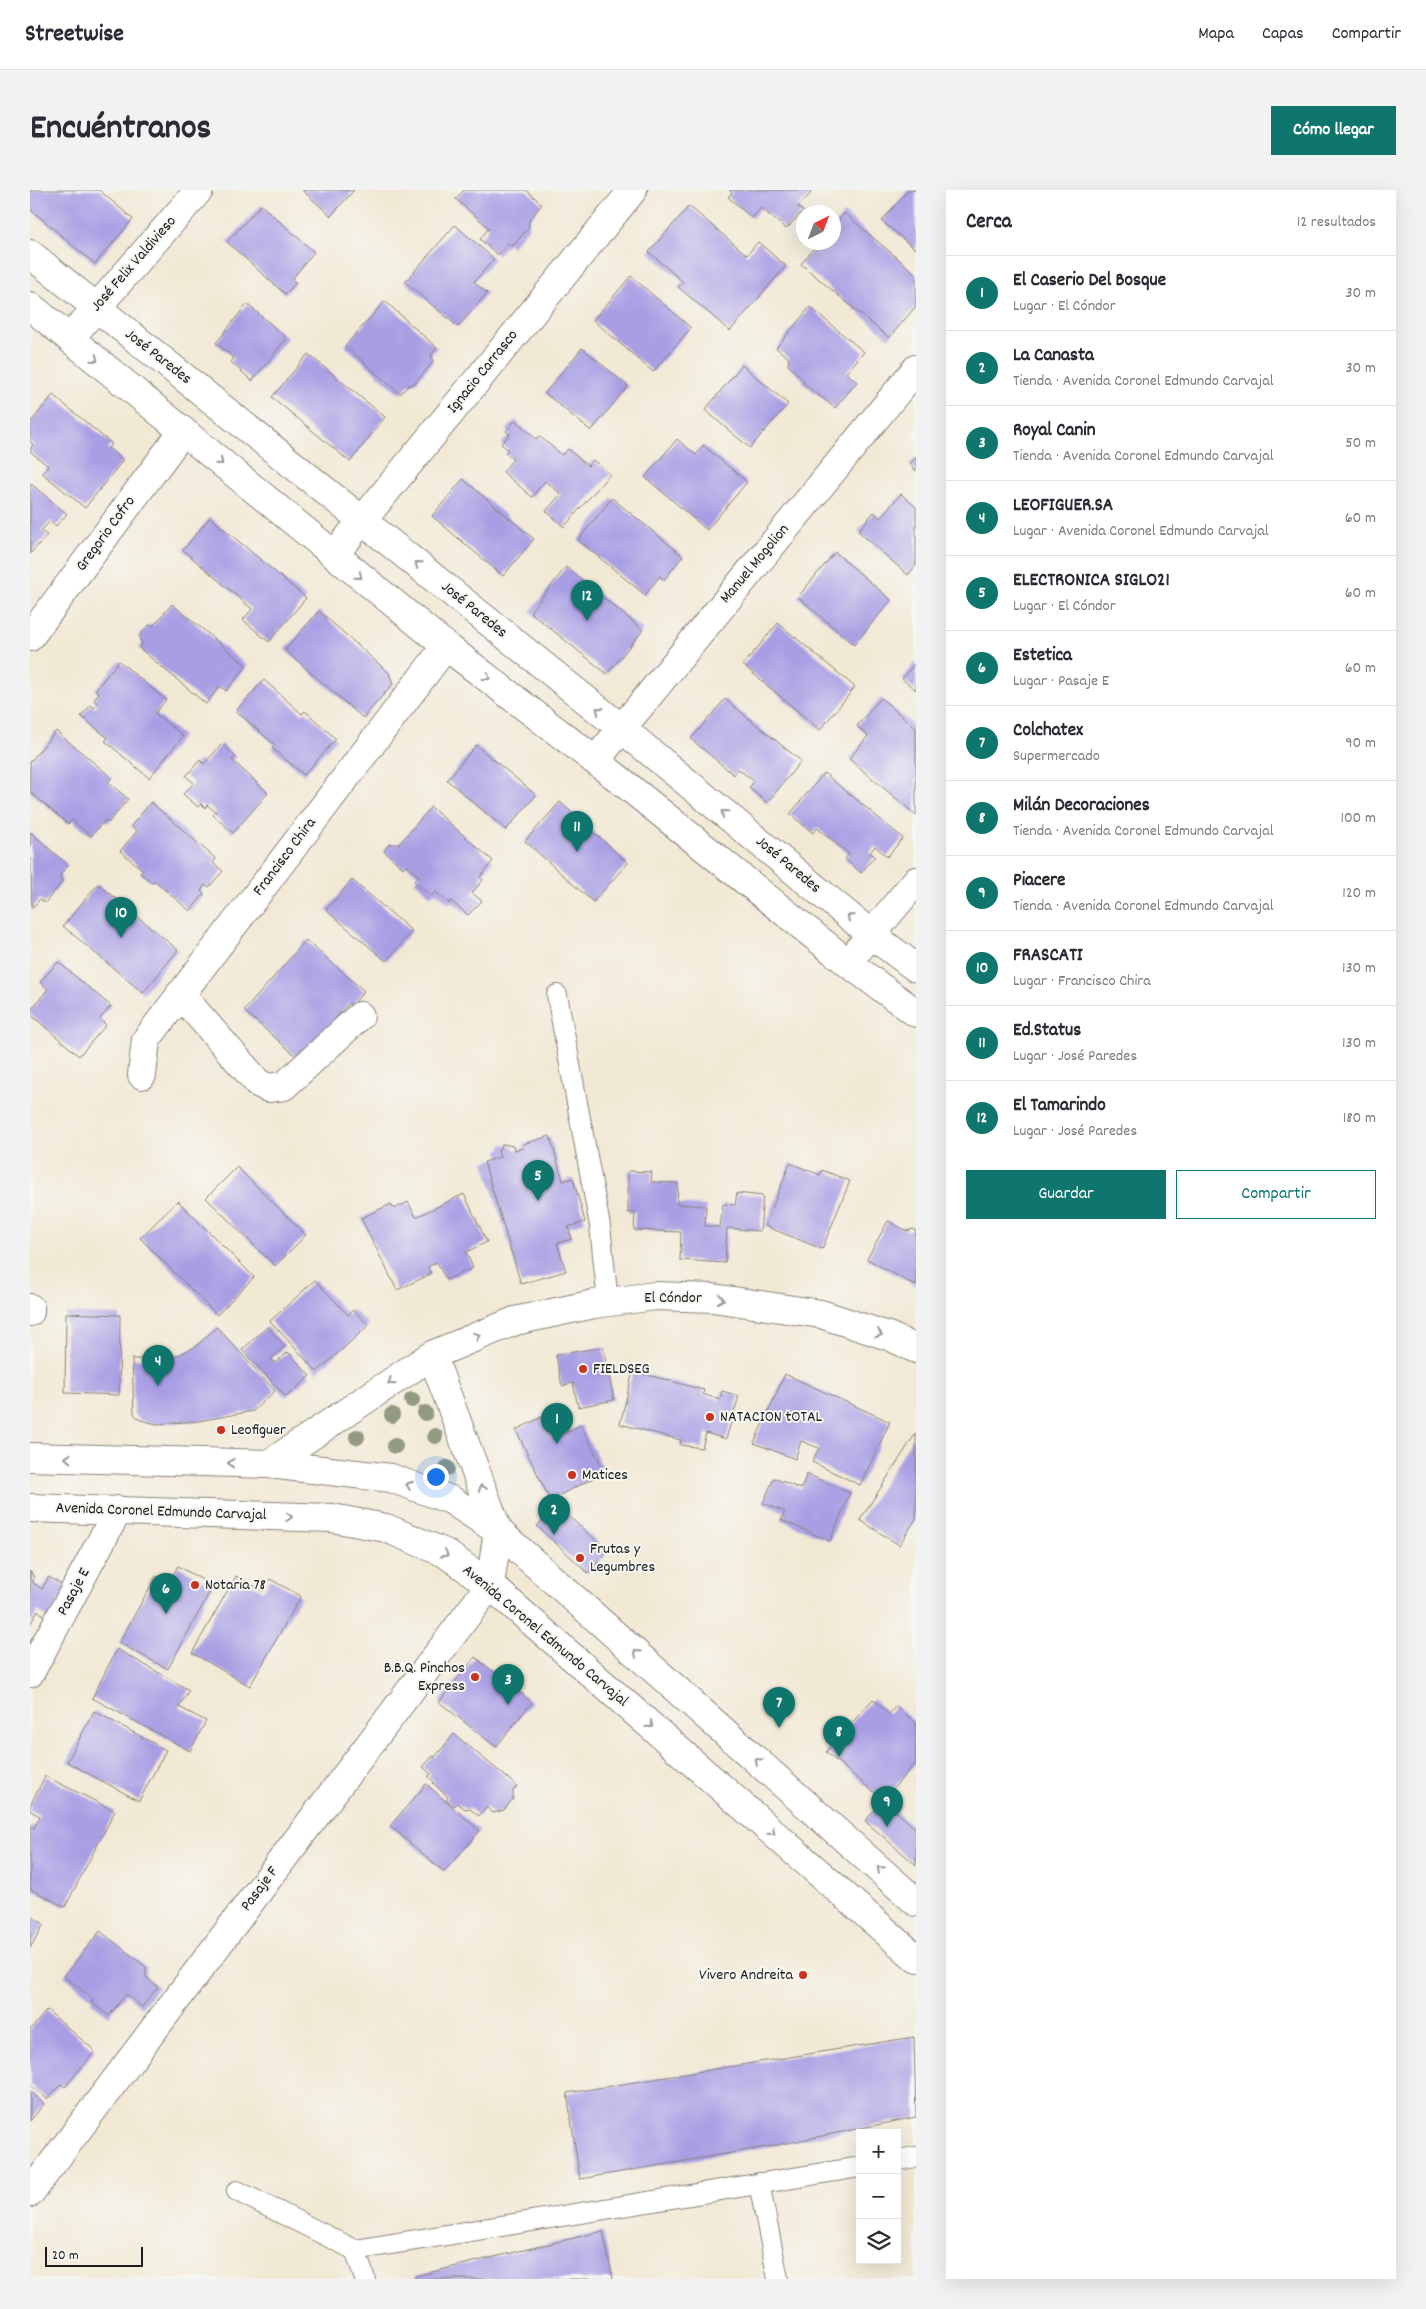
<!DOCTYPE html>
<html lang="es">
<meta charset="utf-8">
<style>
:root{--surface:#fff;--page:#f2f2f3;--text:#2b2b33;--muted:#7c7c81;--line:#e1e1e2;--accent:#0f766e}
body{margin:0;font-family:Dekko,sans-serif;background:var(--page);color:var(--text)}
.controls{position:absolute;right:15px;bottom:15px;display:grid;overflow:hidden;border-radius:0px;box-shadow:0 5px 20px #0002}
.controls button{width:45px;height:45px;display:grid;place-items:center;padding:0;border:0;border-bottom:1px solid var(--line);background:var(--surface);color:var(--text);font:25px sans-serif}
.compass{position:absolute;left:766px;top:15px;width:45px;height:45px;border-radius:50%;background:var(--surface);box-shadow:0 5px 20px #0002;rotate:42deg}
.scale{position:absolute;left:15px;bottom:12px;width:98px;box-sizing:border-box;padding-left:5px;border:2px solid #1c1c1c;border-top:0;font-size:14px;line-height:18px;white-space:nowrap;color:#1c1c1c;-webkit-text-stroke:4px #f6f6f2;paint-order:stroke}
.you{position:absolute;left:405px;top:1286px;width:18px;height:18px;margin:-12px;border:4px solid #fff;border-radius:50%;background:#1a73e8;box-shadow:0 0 0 8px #1a73e833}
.badge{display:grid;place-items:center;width:32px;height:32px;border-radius:50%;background:var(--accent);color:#fff;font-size:16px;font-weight:700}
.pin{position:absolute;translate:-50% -41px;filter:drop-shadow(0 1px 2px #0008)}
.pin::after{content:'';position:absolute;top:26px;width:18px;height:15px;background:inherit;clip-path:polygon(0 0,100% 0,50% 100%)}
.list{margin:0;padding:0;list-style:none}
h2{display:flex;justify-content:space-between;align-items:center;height:65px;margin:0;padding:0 20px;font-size:21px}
h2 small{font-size:16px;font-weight:400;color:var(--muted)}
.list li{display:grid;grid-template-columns:32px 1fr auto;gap:15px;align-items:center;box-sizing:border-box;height:75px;padding:0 20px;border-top:1px solid var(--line)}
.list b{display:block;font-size:19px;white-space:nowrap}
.list p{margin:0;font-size:16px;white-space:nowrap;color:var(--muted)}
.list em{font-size:16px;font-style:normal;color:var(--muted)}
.actions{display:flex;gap:10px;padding:15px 20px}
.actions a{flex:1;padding:11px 0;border:1px solid var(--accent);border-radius:0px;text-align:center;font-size:18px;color:var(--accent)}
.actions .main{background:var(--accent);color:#fff}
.icon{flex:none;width:28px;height:28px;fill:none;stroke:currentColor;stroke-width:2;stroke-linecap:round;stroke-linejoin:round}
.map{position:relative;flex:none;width:886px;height:2089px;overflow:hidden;border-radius:0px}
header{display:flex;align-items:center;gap:30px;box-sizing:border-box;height:70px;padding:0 25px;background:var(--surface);border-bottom:1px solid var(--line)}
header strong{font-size:24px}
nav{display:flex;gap:28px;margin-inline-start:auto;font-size:18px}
.intro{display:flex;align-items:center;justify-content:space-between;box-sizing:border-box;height:120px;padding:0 30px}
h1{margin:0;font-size:35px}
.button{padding:12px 22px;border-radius:0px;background:var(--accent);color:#fff;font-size:18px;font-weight:700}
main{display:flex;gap:30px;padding:0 30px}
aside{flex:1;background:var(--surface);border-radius:0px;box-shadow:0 5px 20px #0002}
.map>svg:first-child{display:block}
.building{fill:#a99ee4}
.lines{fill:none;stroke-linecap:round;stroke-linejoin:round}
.service-casing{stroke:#878278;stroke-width:22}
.minor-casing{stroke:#878278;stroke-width:30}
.secondary-casing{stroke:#878278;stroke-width:30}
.service{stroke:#fff;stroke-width:20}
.minor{stroke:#fff;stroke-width:28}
.secondary{stroke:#fff;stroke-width:28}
.tree{fill:#949a81}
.oneway{stroke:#999}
.poi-dot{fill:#c8321e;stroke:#f6f6f2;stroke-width:2}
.labels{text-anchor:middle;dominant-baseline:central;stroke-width:4;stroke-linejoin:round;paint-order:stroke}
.street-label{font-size:16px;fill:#1c1c1c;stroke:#f6f6f2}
.poi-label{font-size:16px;fill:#1c1c1c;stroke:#f6f6f2;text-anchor:start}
</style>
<header>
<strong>Streetwise</strong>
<nav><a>Mapa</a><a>Capas</a><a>Compartir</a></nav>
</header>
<div class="intro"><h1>Encuéntranos</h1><a class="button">Cómo llegar</a></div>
<main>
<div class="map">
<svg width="886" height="2089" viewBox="0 0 886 2089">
<rect width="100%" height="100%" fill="#f6f6f2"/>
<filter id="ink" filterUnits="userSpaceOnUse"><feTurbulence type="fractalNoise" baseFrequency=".02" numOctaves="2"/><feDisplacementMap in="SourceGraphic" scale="10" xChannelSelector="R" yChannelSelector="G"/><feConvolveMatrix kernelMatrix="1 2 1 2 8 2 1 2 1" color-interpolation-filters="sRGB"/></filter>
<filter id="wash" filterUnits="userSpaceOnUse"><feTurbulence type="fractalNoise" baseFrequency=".0096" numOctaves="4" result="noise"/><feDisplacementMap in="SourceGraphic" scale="20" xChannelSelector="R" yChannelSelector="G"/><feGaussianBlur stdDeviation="1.12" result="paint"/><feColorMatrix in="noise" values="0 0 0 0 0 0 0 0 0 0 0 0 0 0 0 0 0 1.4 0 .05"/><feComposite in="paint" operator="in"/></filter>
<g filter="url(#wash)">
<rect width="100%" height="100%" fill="#f2e9d5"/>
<g id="blocks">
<!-- building -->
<path class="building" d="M0,0H69L103,29L65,74L0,19Z
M272,0H324L301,26Z
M434,0H496L512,14L499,30V37L482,57L478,53L468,65L450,49L459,38L426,9Z
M699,0H777L781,3L768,17L773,21L756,39L731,18L722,28L698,7L702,3Z
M878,0H886V60L852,31Z
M231,15L284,62L262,89L266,93L255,104L197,52Z
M659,16L717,65L728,52L756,76L700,141L648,97L653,92L619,62Z
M814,23L886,84V116L859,148L771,74L789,52H804V36Z
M425,35L464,69L444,92L457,103L428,137L375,92Z
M601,86L661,138L623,182L563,130Z
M355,111L407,158L401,165L403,172L385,193L379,195L370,204L315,156Z
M217,114L257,148L222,191L201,172L204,168L186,153Z
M780,117L834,162L816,183L827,192L805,218L774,194L773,190L758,175L759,168L746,158Z
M552,158L598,196L561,241L515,203Z
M278,164L355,227L320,272L242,207Z
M712,175L758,214L720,258L675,220Z
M23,205L82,254L78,258L93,270L55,318L12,283L18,276L0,261L3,254L0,252V233Z
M485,230L506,249L509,246L532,265L538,259L558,276L563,270L580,284L534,337L516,321L531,304L515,291L502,307L473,282L483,269L475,263L478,260L471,254L480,244L476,241Z
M647,249L666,265L673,255L717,292L677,340L615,287Z
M886,267V281L879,275Z
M433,289L504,349L473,386L402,326Z
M0,293L37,324L26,336L20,331L11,341L17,345L0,364Z
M871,304L886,317V375L878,385L828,341L844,322L850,328Z
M582,308L653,366L634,390L630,386L615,405L548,350Z
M180,327L276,408L239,452L213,430L222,419L153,360Z
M805,362L861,410L824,455L768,407Z
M536,377L613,440L577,484L500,422Z
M142,414L217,476L196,501L190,496L176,514L109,458L112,454L109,446L119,435H124Z
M289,421L359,483L363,494L333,528L255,460Z
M748,433L825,497L790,540L713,475Z
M89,471L136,510L125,523L153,546L119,588L75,551L78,548L51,526L61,515L64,518L68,514L64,510L69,503L65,500Z
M886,472V500L872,489Z
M234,490L272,524L275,521L306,549L274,585L242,558L245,555L206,521Z
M851,508L886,538V625L819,569L838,546L827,536Z
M695,509L771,571L737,613L719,598L724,591L708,579L704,585L661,549Z
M26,541L82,588L78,592L98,609L78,633L75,630L61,646L42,630L38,634L0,602V572Z
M192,554L206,567L202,570L238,603L203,643L183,625L186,622L177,615L175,618L171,614L168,617L153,604L164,593L156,586L170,570L174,574Z
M446,555L506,605L476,640L417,590Z
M794,583L873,648L857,667L845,656L840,663L845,666L831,683L815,669L819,664L787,638L783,643L760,624Z
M121,612L186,669L183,673L193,681L179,697L175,695L171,701L174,704L160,721L125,691L121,692L110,683L113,680L90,661L107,641L101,636Z
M530,612L598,673L563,712L495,651Z
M401,617L463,671L450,687L453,690L442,703L452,711L438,725L421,711L419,714L406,702L401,706L384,691L389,686L376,675L373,678L354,661L359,654H369Z
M0,642L38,675L30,685L32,692L15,713L10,709L2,718Z
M322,690L382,741L356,771L296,720Z
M68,694L148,760L113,803L33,736Z
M276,750L334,801L322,816L319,813L303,831L306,833L273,872L214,821Z
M28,772L81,816L70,829L76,835L49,866L0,824V821L18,799L10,792Z
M520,946L533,991L543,988L555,1032L538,1037L542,1049L527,1053L536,1081L491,1094L454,972L470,967L468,961L473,954L483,956L484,960L494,958L493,954Z
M760,973L790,985L792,980L820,991L792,1059L735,1036Z
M207,977L276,1045L245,1076L176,1008Z
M598,981L622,982L621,992L648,993L647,1014L676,1016L675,1036L690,1037L693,1014L705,1015L707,1003L733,1006L730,1041L697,1038L695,1073L650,1070L651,1042L604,1040L605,1022L598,1023Z
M434,1004L457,1052L436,1062L443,1078L416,1090L407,1072L398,1077L401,1084L367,1100L331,1028L361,1014L364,1019L378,1012L386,1027Z
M148,1011L224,1087L187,1125L110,1048Z
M858,1031L877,1041L883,1039L886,1041V1096L837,1069Z
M285,1090L318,1125L323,1120L339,1135L287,1182L240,1131Z
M36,1123L90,1125L89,1205L35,1203Z
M187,1137L245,1201L223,1221L169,1231L127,1234L110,1230L104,1224L102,1169H140L165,1157Z
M237,1137L255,1156L241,1169L245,1173L258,1162L280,1186L256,1207L212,1160Z
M573,1157L584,1210L548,1217L543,1193L532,1196L526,1165Z
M603,1181L674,1200L673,1204L690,1210L692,1201L709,1206L696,1249L676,1243L672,1258L650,1255L651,1250L590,1234Z
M755,1184L860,1232L830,1295L782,1272L789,1258L771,1251L765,1269L724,1253Z
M512,1227L523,1249L551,1235L575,1282L520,1310L486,1240Z
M886,1243V1329L869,1355L830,1330Z
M777,1284L820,1303L800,1351L751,1330L755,1322L733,1313L744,1288L771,1299Z
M526,1315L578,1361L558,1383L507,1336Z
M148,1376L183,1396L138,1479L89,1453L126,1386L138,1393Z
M0,1381L4,1387L3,1393L12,1399L19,1387L37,1398L19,1428L8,1421L0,1434Z
M206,1386L233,1401L240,1389L271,1406L220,1496L162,1463Z
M87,1459L159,1500L149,1517L176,1531L160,1561L62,1508Z
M445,1467L502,1512L466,1557L409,1512Z
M843,1509L859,1524L866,1516L886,1533V1573L853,1610L886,1639V1675L835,1631L853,1610L796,1562Z
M64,1521L136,1560L109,1611L37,1572Z
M424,1544L487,1596L483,1601V1609L474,1620L463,1623L456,1617L449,1626L439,1618L435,1619L427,1613L424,1616L416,1610L418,1607L403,1593L404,1592L398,1586L401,1584L393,1577L403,1566L405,1567Z
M15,1586L85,1621L35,1717L0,1699V1636L4,1638L10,1626L0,1621V1616Z
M396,1594L450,1641L414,1682L360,1636Z
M0,1726L14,1734L0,1758Z
M70,1741L116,1777V1787L128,1797L112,1817L96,1804L79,1826L61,1812L63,1809L34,1786Z
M17,1820L65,1861L35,1897L31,1894L17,1909L0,1895V1840Z
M884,1847L886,1927L742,1956L550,1989L537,1903Z
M0,1902L14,1914L0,1931Z
M573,2041L583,2089H385V2086Z"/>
</g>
</g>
<g filter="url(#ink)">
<use href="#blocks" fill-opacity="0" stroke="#878278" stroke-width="1"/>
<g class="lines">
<!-- service casing -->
<g class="service-casing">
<path id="service" d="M527,805L570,1036L578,1112
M867,1970L886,1967
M729,1993L748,2089
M207,2001L325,2060L830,1977
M325,2060L335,2089"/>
</g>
<!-- minor casing -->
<g class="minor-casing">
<path id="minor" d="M0,64L591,538L842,745L886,778
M0,116L416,456L585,586L818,773L886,823
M40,148L169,0
M304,365L603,0
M0,447L153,241
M565,571L886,179
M830,758L886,691
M150,804L228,893L238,898L254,896L330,826
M112,885L116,850L416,456
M0,1118V1122
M239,1274L402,1165L485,1131L564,1114L625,1106L683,1108L791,1124L861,1147L886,1159
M0,1483L88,1320
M0,2003L460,1395L468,1341L402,1165"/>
</g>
<!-- secondary casing -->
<g class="secondary-casing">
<path id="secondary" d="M0,1267L239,1274L361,1288L421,1310L468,1341L886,1712
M0,1318L302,1328L356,1338L415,1363L460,1395L886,1768"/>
</g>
<!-- service -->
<use href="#service" class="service"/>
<!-- minor -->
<use href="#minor" class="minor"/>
<!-- secondary -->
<use href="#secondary" class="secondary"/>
</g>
<!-- trees -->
<g class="tree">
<circle cx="382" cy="1210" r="8"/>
<circle cx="395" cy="1223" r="8"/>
<circle cx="362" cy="1225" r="8"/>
<circle cx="405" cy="1246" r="8"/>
<circle cx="327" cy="1247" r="8"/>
<circle cx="365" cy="1256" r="8"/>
<circle cx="417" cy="1278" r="8"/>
</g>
<!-- one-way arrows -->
<defs><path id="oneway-chevron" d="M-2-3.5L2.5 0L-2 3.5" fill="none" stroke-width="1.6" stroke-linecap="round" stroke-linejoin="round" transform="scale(1.25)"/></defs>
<g class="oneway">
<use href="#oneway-chevron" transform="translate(65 169) rotate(39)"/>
<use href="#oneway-chevron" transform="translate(190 272) rotate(40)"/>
<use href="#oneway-chevron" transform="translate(388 374) rotate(-141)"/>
<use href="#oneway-chevron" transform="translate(329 386) rotate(39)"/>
<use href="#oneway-chevron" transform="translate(457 487) rotate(37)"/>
<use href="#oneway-chevron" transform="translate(569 520) rotate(-141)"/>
<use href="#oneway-chevron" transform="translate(694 623) rotate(-140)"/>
<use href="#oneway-chevron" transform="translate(820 727) rotate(-140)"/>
<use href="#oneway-chevron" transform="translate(691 1109) rotate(9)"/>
<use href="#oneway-chevron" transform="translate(849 1144) rotate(18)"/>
<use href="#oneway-chevron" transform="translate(447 1146) rotate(-22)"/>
<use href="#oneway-chevron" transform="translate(361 1192) rotate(146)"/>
<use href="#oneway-chevron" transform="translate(38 1268) rotate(-178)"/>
<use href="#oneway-chevron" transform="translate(201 1273) rotate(-178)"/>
<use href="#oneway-chevron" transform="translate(379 1295) rotate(-160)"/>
<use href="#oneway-chevron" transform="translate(452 1298) rotate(-111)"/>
<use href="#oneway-chevron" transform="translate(259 1327) rotate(2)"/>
<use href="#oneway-chevron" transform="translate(415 1364) rotate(30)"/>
<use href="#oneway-chevron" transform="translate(607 1463) rotate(-138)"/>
<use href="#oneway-chevron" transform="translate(620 1535) rotate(41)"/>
<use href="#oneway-chevron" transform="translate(728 1571) rotate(-138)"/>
<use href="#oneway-chevron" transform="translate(742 1642) rotate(41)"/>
<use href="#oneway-chevron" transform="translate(850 1679) rotate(-138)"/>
</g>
</g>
<!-- markers -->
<g class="poi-dot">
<circle cx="553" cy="1179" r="5"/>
<circle cx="680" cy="1227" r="5"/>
<circle cx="191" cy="1240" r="5"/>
<circle cx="542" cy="1285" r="5"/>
<circle cx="550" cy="1368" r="5"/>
<circle cx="165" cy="1395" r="5"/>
<circle cx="445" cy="1487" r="5"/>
<circle cx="773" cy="1785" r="5"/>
</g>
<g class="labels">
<!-- street labels -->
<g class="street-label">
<text transform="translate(104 74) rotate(-49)">José Felix Valdivieso</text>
<text transform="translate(128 167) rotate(38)">José Paredes</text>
<text transform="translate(453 182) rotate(-51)">Ignacio Carrasco</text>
<text transform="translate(76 344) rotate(-54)">Gregorio Cofro</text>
<text transform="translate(725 374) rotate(-50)">Manuel Mogolion</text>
<text transform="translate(444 420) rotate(39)">José Paredes</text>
<text transform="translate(255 667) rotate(-53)">Francisco Chira</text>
<text transform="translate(758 675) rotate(40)">José Paredes</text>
<text x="643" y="1108">El Cóndor</text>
<text transform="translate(131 1322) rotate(2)">Avenida Coronel Edmundo Carvajal</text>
<text transform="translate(44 1402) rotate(-62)">Pasaje E</text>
<text transform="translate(515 1446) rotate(40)">Avenida Coronel Edmundo Carvajal</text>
<text transform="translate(230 1699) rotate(-53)">Pasaje F</text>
</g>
<!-- poi labels -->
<g class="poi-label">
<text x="563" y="1179">FIELDSEG</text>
<text x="690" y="1227">NATACION tOTAL</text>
<text x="201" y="1240">Leofiguer</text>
<text x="552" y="1285">Matices</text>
<text x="560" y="1359">Frutas y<tspan x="560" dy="18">Legumbres</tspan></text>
<text x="175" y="1395">Notaria 78</text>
<text x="435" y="1478" text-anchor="end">B.B.Q. Pinchos<tspan x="435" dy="18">Express</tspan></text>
<text x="763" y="1785" text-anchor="end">Vivero Andreita</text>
</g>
</g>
</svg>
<div class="controls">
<button>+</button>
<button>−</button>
<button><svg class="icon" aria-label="layers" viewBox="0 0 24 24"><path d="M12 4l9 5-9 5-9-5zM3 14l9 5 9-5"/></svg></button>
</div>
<svg class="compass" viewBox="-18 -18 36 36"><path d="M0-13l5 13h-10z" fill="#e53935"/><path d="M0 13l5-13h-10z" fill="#7c7c81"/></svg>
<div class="scale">20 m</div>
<div class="you"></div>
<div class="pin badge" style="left:527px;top:1254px">1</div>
<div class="pin badge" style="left:524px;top:1345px">2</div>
<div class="pin badge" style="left:478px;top:1515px">3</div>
<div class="pin badge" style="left:128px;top:1196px">4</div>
<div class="pin badge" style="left:508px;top:1011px">5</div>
<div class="pin badge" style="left:136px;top:1424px">6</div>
<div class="pin badge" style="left:749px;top:1538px">7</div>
<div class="pin badge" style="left:809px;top:1567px">8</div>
<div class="pin badge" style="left:857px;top:1637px">9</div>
<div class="pin badge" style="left:91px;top:748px">10</div>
<div class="pin badge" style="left:547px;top:662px">11</div>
<div class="pin badge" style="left:557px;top:431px">12</div>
</div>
<aside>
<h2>Cerca<small>12 resultados</small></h2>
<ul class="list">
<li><span class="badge">1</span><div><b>El Caserio Del Bosque</b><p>Lugar · El Cóndor</p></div><em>30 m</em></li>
<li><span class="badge">2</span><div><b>La Canasta</b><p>Tienda · Avenida Coronel Edmundo Carvajal</p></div><em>30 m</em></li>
<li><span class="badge">3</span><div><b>Royal Canin</b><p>Tienda · Avenida Coronel Edmundo Carvajal</p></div><em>50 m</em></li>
<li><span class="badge">4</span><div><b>LEOFIGUER.SA</b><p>Lugar · Avenida Coronel Edmundo Carvajal</p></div><em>60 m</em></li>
<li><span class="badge">5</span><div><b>ELECTRONICA SIGLO21</b><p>Lugar · El Cóndor</p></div><em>60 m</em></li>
<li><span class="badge">6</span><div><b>Estetica</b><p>Lugar · Pasaje E</p></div><em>60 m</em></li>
<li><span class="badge">7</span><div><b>Colchatex</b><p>Supermercado</p></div><em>90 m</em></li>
<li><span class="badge">8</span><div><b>Milán Decoraciones</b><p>Tienda · Avenida Coronel Edmundo Carvajal</p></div><em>100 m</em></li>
<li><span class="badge">9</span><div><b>Piacere</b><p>Tienda · Avenida Coronel Edmundo Carvajal</p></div><em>120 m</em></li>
<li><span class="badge">10</span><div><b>FRASCATI</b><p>Lugar · Francisco Chira</p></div><em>130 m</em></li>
<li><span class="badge">11</span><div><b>Ed.Status</b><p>Lugar · José Paredes</p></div><em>130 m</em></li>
<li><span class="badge">12</span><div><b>El Tamarindo</b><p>Lugar · José Paredes</p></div><em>180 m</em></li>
</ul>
<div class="actions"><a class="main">Guardar</a><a>Compartir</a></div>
</aside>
</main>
